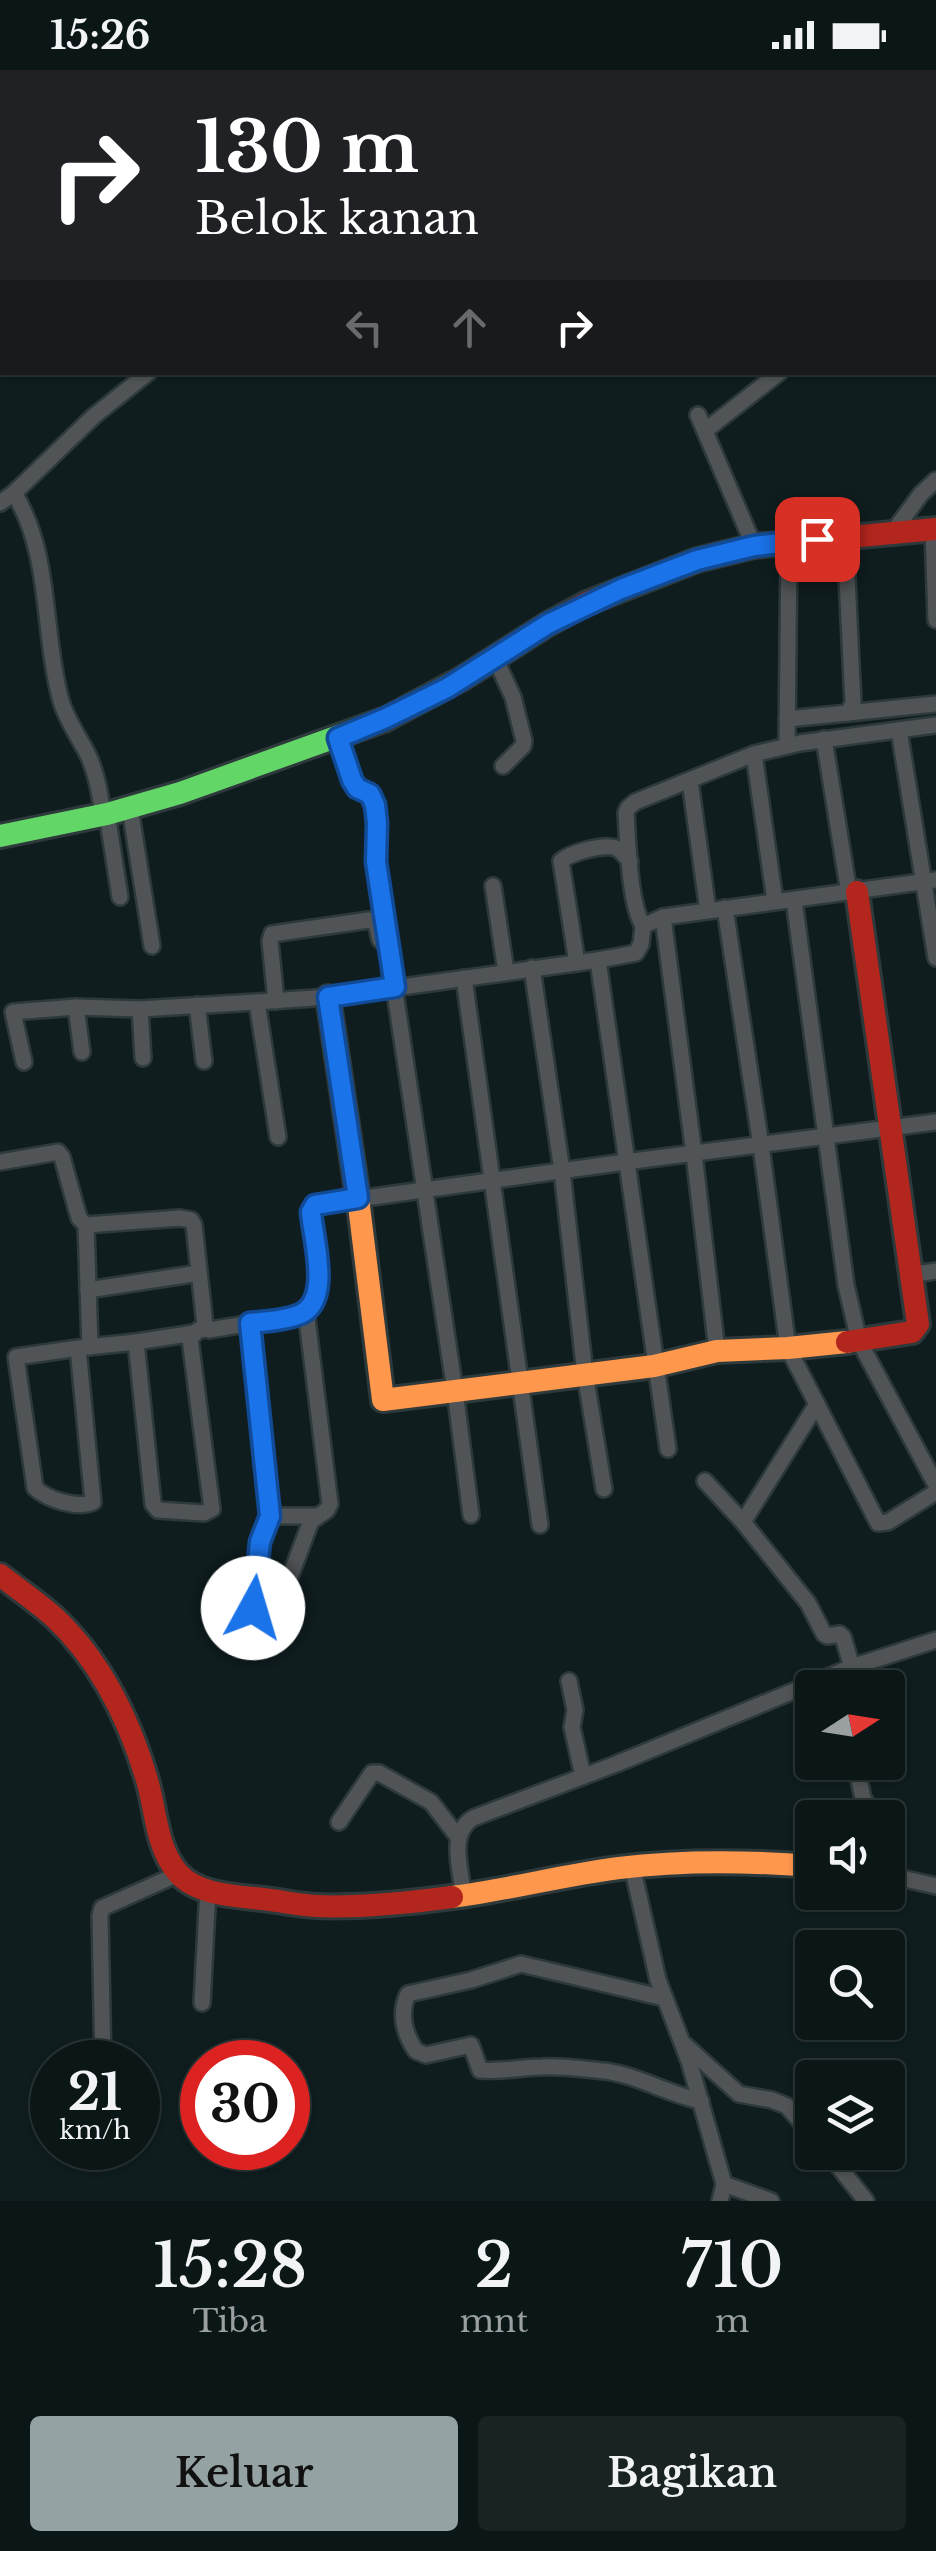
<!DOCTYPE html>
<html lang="id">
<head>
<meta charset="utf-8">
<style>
	body { margin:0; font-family:"Libre Baskerville",serif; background:#192324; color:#f1f3f6; height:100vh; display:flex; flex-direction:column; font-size:38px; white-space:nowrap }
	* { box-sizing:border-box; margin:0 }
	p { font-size:32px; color:#9a9fa1 }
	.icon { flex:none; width:55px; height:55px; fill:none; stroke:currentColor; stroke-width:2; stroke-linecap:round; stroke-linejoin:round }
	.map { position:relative; height:2131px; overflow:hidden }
	.panel { display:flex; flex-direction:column; background:#0b1617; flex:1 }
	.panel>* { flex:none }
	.top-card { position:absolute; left:0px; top:0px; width:938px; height:305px; box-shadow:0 2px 8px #0004,0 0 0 2px #2b3536; background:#202124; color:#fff; overflow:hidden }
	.needle { width:65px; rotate:78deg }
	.fabs { position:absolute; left:795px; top:1600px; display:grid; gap:20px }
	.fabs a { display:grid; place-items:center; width:110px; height:110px; border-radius:10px; background:#0b1617; box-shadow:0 2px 8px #0004,0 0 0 2px #2b3536; font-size:50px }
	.speed { position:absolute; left:30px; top:1970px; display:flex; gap:20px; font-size:50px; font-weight:700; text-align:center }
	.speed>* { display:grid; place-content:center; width:130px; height:130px; border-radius:50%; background:#0b1617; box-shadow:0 2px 8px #0004,0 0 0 2px #2b3536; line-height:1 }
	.speed small { font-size:25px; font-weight:400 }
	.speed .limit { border:15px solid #d22; background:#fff; color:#111 }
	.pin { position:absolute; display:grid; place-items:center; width:85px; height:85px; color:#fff; margin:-42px; border-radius:20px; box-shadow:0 5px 15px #0006 }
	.me { position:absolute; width:110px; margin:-55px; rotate:6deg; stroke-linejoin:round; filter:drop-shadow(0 0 8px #0008) }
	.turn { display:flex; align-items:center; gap:35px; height:210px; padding:0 30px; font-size:45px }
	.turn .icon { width:130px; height:130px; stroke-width:2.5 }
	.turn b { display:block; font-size:70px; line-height:85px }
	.lanes { display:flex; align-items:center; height:95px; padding:0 30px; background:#0003; justify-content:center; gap:50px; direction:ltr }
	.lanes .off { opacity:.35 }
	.eta { display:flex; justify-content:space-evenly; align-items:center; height:170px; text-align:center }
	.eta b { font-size:60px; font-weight:600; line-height:70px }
	.primary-button { display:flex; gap:20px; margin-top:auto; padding:20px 30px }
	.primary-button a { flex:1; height:115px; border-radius:10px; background:#94a2a4; color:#111; font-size:40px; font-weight:600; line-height:115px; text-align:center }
	.primary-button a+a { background:#192324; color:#f1f3f6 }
	.status { display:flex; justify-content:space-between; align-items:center; height:70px; padding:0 50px; background:#0b1617; direction:ltr }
	.status svg { height:28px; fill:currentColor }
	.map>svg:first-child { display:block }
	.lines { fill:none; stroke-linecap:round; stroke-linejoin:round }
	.street-casing { stroke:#2d393a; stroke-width:20 }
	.fast-casing { stroke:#2d393a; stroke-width:28 }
	.slow-casing { stroke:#2d393a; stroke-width:28 }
	.jam-casing { stroke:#2d393a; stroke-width:28 }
	.street { stroke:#505456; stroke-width:15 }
	.fast { stroke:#63d668; stroke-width:22 }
	.slow { stroke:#ff974d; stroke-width:22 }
	.jam { stroke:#b3261e; stroke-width:22 }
	.route-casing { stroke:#114b97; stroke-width:25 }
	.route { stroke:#1a73e8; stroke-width:18 }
</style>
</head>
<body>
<div class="status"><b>15:26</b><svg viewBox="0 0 49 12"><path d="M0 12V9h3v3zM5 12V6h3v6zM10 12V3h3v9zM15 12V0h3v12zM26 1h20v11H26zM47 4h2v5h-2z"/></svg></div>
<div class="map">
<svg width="936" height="2131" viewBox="0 0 936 2131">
	<rect width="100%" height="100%" fill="#0f1d1f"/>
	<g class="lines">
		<g class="street-casing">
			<g id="street">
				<polyline points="540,2 542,0"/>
				<polyline points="560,2 564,0"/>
				<polyline points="935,183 936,182"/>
				<polyline points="935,270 936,270"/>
				<polyline points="698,345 754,476"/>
				<polyline points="706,360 780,302"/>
				<path d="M14,423C52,485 42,562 61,631C67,651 79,667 88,685C97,704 100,725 103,745"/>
				<polyline points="0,433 14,423 94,346 149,302"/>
				<polyline points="933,459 936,550"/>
				<polyline points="893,462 921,424 936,410"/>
				<polyline points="495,588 513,627 524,671 523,676 503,696"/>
				<polyline points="848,643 936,634"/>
				<polyline points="787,649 848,643 853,633 845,466"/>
				<path d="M936,655L800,673L754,684L635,732L628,738L626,743C628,773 629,832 643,856L663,847L936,810"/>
				<polyline points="899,660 936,888"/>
				<polyline points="338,667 352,710 357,718 373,729 377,744 377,803 455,1321 471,1445"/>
				<polyline points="824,669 849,823"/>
				<polyline points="787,675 789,472"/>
				<polyline points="754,684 775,831"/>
				<polyline points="690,711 708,841"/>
				<polyline points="130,738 152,876"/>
				<polyline points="107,744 120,827"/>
				<polyline points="493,816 506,902"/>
				<polyline points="794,830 846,1215 859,1271 936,1415"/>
				<polyline points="725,838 761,1076 788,1278 878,1453 888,1452 936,1422"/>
				<polyline points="663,847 694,1084 717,1281"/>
				<polyline points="598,890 668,1379"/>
				<path d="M577,893L561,791C570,783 606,772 618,779C621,781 628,789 630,791"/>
				<polyline points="532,898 562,1101 585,1304 604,1419"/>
				<polyline points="464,908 540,1455"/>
				<polyline points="276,931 270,871 272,864 369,850 376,853 380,870"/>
				<polyline points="197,935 204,991"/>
				<polyline points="76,937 82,982"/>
				<polyline points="140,939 143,988"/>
				<polyline points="24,992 13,942 76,937 140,939 257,932"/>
				<polyline points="278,1067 257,932 328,927 598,890 636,883 641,874 643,856"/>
				<path d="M0,1092L58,1082L62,1087L79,1148L86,1155L180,1148L191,1150L194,1155L205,1256L209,1260L296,1246C333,1227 314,1175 311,1141L315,1135L625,1092L936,1052"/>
				<polyline points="86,1155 90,1277"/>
				<polyline points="910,1205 936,1201"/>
				<polyline points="88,1220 199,1203"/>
				<path d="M250,1253L270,1446C253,1479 255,1520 252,1556V1565L259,1570L265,1568L270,1560L311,1451L327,1440L330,1434L306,1241"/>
				<polyline points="194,1263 136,1272 153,1434 158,1440 204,1443 212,1439 190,1269 198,1260 207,1259"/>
				<path d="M78,1278L16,1287L35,1418C48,1430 78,1439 93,1432L78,1278L136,1272"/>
				<polyline points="817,1334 743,1452 808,1533 824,1564 827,1566 840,1564 843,1567 852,1597"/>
				<polyline points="705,1411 743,1452"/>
				<polyline points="270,1446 316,1446"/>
				<polyline points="569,1611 575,1640 572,1657 583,1706"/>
				<polyline points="855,1692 863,1728 876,1748"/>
				<polyline points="339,1752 372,1703 379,1703 431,1732 458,1767"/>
				<polyline points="632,1796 658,1910 689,1991 724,2114 720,2131"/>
				<polyline points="888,1805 936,1816"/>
				<path d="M463,1826C462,1799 447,1765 473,1748L616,1694L852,1597L936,1570"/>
				<path d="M664,1928L521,1894L471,1910L408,1924C399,1943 404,1964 416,1981L426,1985L471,1975L480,2000C502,2002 521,1997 542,1997C563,1996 584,1999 604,2001C638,2005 667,2024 701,2031"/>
				<polyline points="202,1933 208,1819"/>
				<polyline points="685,1975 739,2024 772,2030 787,2036 812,2065"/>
				<polyline points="103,1992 100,1846 102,1838 178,1804"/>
				<polyline points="827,2082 866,2131"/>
				<polyline points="724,2114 771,2131"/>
			</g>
		</g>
		<g class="fast-casing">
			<polyline id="fast" points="0,766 107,744 180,723 386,649 463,608"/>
		</g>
		<g class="slow-casing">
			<g id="slow">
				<polyline points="328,927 358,1128 383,1330 654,1296 717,1281 788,1278 847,1272"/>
				<path d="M452,1827C508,1820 563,1805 619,1798C683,1790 748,1791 812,1796"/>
			</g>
		</g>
		<g class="jam-casing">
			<g id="jam">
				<polyline points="463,608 548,554 587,533 697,490 754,476 936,459"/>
				<polyline points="847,1272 912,1262 918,1254 857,822"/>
				<path d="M0,1505C18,1519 37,1532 54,1547C101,1591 129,1649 147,1710C156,1740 156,1778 178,1803C197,1825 236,1826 263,1829C281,1831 298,1835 316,1836C361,1838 407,1833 452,1827"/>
			</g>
		</g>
		<use href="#street" class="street"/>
		<use href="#fast" class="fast"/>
		<use href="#slow" class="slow"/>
		<use href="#jam" class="jam"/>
	</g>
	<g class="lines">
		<g class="route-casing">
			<path id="route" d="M253,1538L260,1472L270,1446L250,1253C265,1251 283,1251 298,1245C333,1233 313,1169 311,1142L315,1135L358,1128L328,927L395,917L376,792L377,753L375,735L370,724L357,718L352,710L338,668L386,648L447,618L548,554L621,519L697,490L754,476L817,469"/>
		</g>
		<use href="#route" class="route"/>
	</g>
</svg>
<div class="fabs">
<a><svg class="needle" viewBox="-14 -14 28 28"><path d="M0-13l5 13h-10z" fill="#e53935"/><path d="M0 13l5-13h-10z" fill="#9a9fa1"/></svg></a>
<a><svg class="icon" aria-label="sound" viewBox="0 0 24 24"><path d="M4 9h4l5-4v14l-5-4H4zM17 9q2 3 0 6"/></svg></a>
<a><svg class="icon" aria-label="search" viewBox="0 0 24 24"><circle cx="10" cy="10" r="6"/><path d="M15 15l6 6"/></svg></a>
<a><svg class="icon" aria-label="layers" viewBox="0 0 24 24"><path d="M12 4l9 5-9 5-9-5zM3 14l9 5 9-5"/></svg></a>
</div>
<div class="speed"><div>21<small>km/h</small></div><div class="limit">30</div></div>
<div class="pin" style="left:817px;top:469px;background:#d93025"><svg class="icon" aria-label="arrive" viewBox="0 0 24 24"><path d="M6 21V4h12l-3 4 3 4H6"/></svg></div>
<svg class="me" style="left:253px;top:1538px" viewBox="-20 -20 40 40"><circle r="19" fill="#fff"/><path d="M0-13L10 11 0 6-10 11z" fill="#1a73e8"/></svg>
<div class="top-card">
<div class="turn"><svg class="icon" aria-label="right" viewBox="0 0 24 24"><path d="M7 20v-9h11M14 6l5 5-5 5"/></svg><div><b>130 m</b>Belok kanan</div></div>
<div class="lanes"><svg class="icon off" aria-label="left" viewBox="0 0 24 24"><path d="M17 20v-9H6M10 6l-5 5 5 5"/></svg><svg class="icon off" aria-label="ahead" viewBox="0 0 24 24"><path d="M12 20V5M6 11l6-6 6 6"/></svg><svg class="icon" aria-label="right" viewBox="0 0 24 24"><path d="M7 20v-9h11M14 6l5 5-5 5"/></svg></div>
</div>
</div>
<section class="panel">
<div class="eta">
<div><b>15:28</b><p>Tiba</p></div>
<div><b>2</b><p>mnt</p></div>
<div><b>710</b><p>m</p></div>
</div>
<div class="primary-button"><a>Keluar</a><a>Bagikan</a></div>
</section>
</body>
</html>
